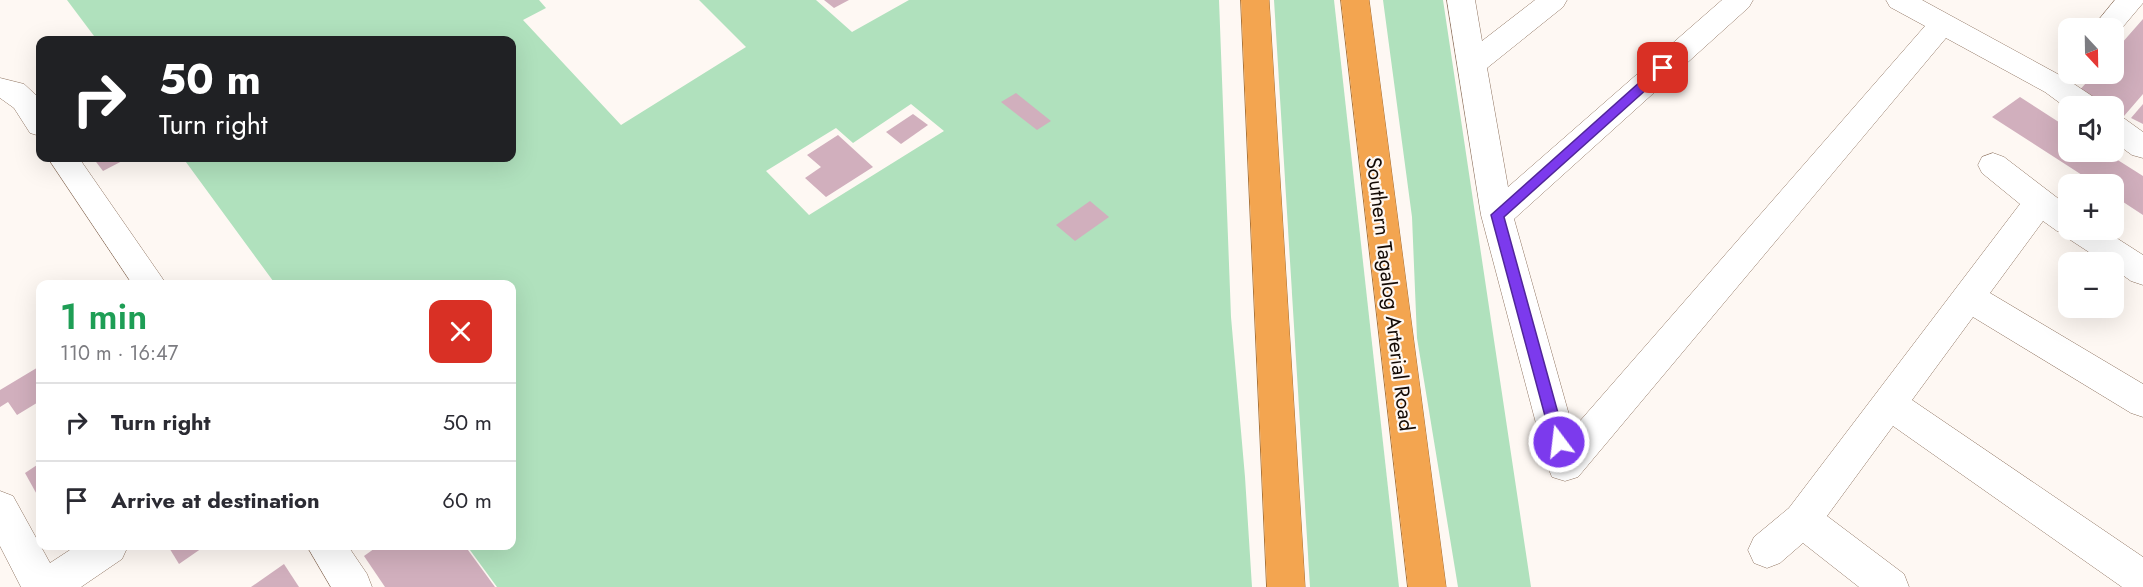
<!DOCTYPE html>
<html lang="en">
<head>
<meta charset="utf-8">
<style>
	body { margin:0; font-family:Jost,sans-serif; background:#f2f2f3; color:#2b2b33; height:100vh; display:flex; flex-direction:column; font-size:22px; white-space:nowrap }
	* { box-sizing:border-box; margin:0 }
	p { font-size:20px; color:#7c7c81 }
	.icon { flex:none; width:33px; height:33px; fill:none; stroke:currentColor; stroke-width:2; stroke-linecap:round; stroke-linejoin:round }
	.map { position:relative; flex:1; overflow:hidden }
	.panel { position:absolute; left:36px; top:280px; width:480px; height:270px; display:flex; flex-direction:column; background:#fff; border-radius:12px; box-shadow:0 6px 24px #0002 }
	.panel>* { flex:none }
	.guide { position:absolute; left:36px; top:36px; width:480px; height:126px; border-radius:12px; box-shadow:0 6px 24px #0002; background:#202124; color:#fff; overflow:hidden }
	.needle { width:39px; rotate:158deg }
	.buttons { position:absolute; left:2058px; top:18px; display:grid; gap:12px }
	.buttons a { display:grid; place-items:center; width:66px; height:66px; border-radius:12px; background:#fff; box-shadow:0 6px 24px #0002; font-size:30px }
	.pin { position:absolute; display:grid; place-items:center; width:51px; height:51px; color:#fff; margin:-26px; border-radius:12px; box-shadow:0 3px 9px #0006 }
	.me { position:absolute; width:66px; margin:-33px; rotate:345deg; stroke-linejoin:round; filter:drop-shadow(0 0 4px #0008) }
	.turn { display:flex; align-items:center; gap:21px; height:126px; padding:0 24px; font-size:27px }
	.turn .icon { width:78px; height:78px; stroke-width:2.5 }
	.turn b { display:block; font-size:42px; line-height:51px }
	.round { display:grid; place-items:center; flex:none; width:63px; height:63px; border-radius:12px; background:#f2f2f3 }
	.summary { display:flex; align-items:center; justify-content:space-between; height:102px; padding:0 24px }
	h1 { font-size:36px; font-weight:600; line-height:45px; color:#1e9e55 }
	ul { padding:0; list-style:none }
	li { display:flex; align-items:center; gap:18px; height:78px; padding:0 24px; border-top:2px solid #e1e1e2 }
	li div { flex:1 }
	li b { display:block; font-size:22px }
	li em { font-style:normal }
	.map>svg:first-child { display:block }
	.green { fill:#b0e1bd; fill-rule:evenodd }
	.building { fill:#d1afbd }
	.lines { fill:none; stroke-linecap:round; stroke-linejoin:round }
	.minor-casing { stroke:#8f7461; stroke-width:1 }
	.motorway-casing { stroke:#a56f35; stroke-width:1 }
	.minor { fill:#fff; fill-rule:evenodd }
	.motorway { fill:#f3a550; fill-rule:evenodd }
	.route { fill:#7c3aed; stroke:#51269a; stroke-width:1.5 }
	.labels { text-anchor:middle; stroke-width:4.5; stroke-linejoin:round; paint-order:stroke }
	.street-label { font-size:21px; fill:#140a04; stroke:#fef8f3 }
</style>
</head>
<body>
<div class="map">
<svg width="2143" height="587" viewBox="0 0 2143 587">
	<rect width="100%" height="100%" fill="#fef8f3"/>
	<g class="green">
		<path d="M67,0H539L546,8L523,20L621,125L746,47L699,0H816L852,32L909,0H1219L1231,317L1245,477L1252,587H497L467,546H512V285H276L183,158H512V40H97ZM911,104L944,131L809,215L766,171L836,128L853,143Z"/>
		<polygon points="1274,0 1334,0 1399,587 1310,587"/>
		<polygon points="1383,0 1443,0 1531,587 1458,587 1417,338 1412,217"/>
	</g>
	<g class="building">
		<polygon points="824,0 849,0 834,8"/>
		<polygon points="2143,19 2143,94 2124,116 2114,110 2114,106 2106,106 2078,92 2094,74 2114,74 2114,52"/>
		<polygon points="1016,93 1051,121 1037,130 1001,102"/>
		<polygon points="2020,97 2068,128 2068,152 2105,152 2143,176 2143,215 2114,196 2114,184 2096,184 1992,117"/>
		<polygon points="2143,104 2143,124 2131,118"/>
		<polygon points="913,114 928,125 901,144 886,132"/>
		<polygon points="838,135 873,167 826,197 805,178 821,167 807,155"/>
		<polygon points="93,158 128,158 103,171"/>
		<polygon points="1090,201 1109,217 1075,241 1056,225"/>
		<polygon points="40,366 40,401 17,415 8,402 0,407 0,390"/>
		<polygon points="40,463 40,500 25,473"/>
		<polygon points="168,546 205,546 179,564"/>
		<polygon points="378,546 465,546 495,587 385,587 364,556"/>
		<polygon points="284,564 299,587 251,587"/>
	</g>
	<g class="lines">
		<g class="minor-casing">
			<g id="minor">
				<polygon points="1447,0 1475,0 1482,41 1535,0 1567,0 1563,7 1487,68 1508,187 1722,0 1753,0 1749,7 1514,219 1573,429 1925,26 1890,7 1886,0 1922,0 2065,78 2095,98 2100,106 2068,106 2068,109 2045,92 1946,38 1578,477 1565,481 1552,477 1547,465 1481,215"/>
				<polygon points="2115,0 2143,0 2143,3 2116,35 2114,35 2114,28 2092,28"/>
				<polygon points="0,78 24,84 39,98 40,136 30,133 14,108 0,98"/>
				<polygon points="2114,116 2125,119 2143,132 2143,158 2132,155 2114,142"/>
				<polygon points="1993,153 2004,157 2068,206 2068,230 2104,230 2143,255 2143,285 2131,281 2114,269 2114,262 2104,262 2069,239 2066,234 2057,231 2043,221 1990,293 2143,384 2143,417 2131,413 1973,317 1912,400 2143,557 2143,587 2122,587 1893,426 1827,516 1904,574 1909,587 1859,587 1803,543 1780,563 1767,568 1754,563 1748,550 1754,537 1789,508 2020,204 1982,173 1978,165 1982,157"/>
				<polygon points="48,158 79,158 167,285 133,285"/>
				<polygon points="0,491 13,496 50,563 76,546 128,546 122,559 81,587 21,587 0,546"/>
				<polygon points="307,546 348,546 367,574 372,587 331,587"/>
			</g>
		</g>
		<g class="motorway-casing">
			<g id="motorway">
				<polygon points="1241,0 1269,0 1305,587 1267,587"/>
				<polygon points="1341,0 1369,0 1446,587 1408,587"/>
			</g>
		</g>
		<use href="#minor" class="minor"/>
		<use href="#motorway" class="motorway"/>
	</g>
	<polygon class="route" points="1663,64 1667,65 1667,71 1504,217 1566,442 1564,447 1559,449 1554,447 1552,442 1491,215 1659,65"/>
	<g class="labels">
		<g class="street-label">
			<text transform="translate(1390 294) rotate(83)" y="7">Southern Tagalog Arterial Road</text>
		</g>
	</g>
</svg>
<div class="buttons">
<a><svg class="needle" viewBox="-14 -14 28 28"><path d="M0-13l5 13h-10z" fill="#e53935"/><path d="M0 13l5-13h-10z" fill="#7c7c81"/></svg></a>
<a><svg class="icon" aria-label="sound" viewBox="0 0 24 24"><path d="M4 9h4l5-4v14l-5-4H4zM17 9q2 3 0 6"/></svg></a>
<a>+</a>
<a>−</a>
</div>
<div class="pin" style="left:1663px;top:68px;background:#d93025"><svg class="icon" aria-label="arrive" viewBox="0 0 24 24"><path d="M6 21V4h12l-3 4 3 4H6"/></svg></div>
<svg class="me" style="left:1559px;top:442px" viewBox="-20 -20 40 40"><circle r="17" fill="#7c3aed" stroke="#fff" stroke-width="3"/><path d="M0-11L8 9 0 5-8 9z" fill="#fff"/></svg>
<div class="guide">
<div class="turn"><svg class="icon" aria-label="right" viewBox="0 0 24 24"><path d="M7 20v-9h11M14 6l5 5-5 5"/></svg><div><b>50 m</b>Turn right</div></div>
</div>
<section class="panel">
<div class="summary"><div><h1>1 min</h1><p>110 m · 16:47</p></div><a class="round" style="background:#d93025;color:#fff"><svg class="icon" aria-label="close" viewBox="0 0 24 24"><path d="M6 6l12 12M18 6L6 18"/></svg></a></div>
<ul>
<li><svg class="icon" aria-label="right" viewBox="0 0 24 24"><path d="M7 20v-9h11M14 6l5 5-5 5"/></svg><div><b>Turn right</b></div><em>50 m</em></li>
<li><svg class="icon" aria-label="arrive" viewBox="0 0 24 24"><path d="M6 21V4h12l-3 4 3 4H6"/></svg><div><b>Arrive at destination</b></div><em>60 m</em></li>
</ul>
</section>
</div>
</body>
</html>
